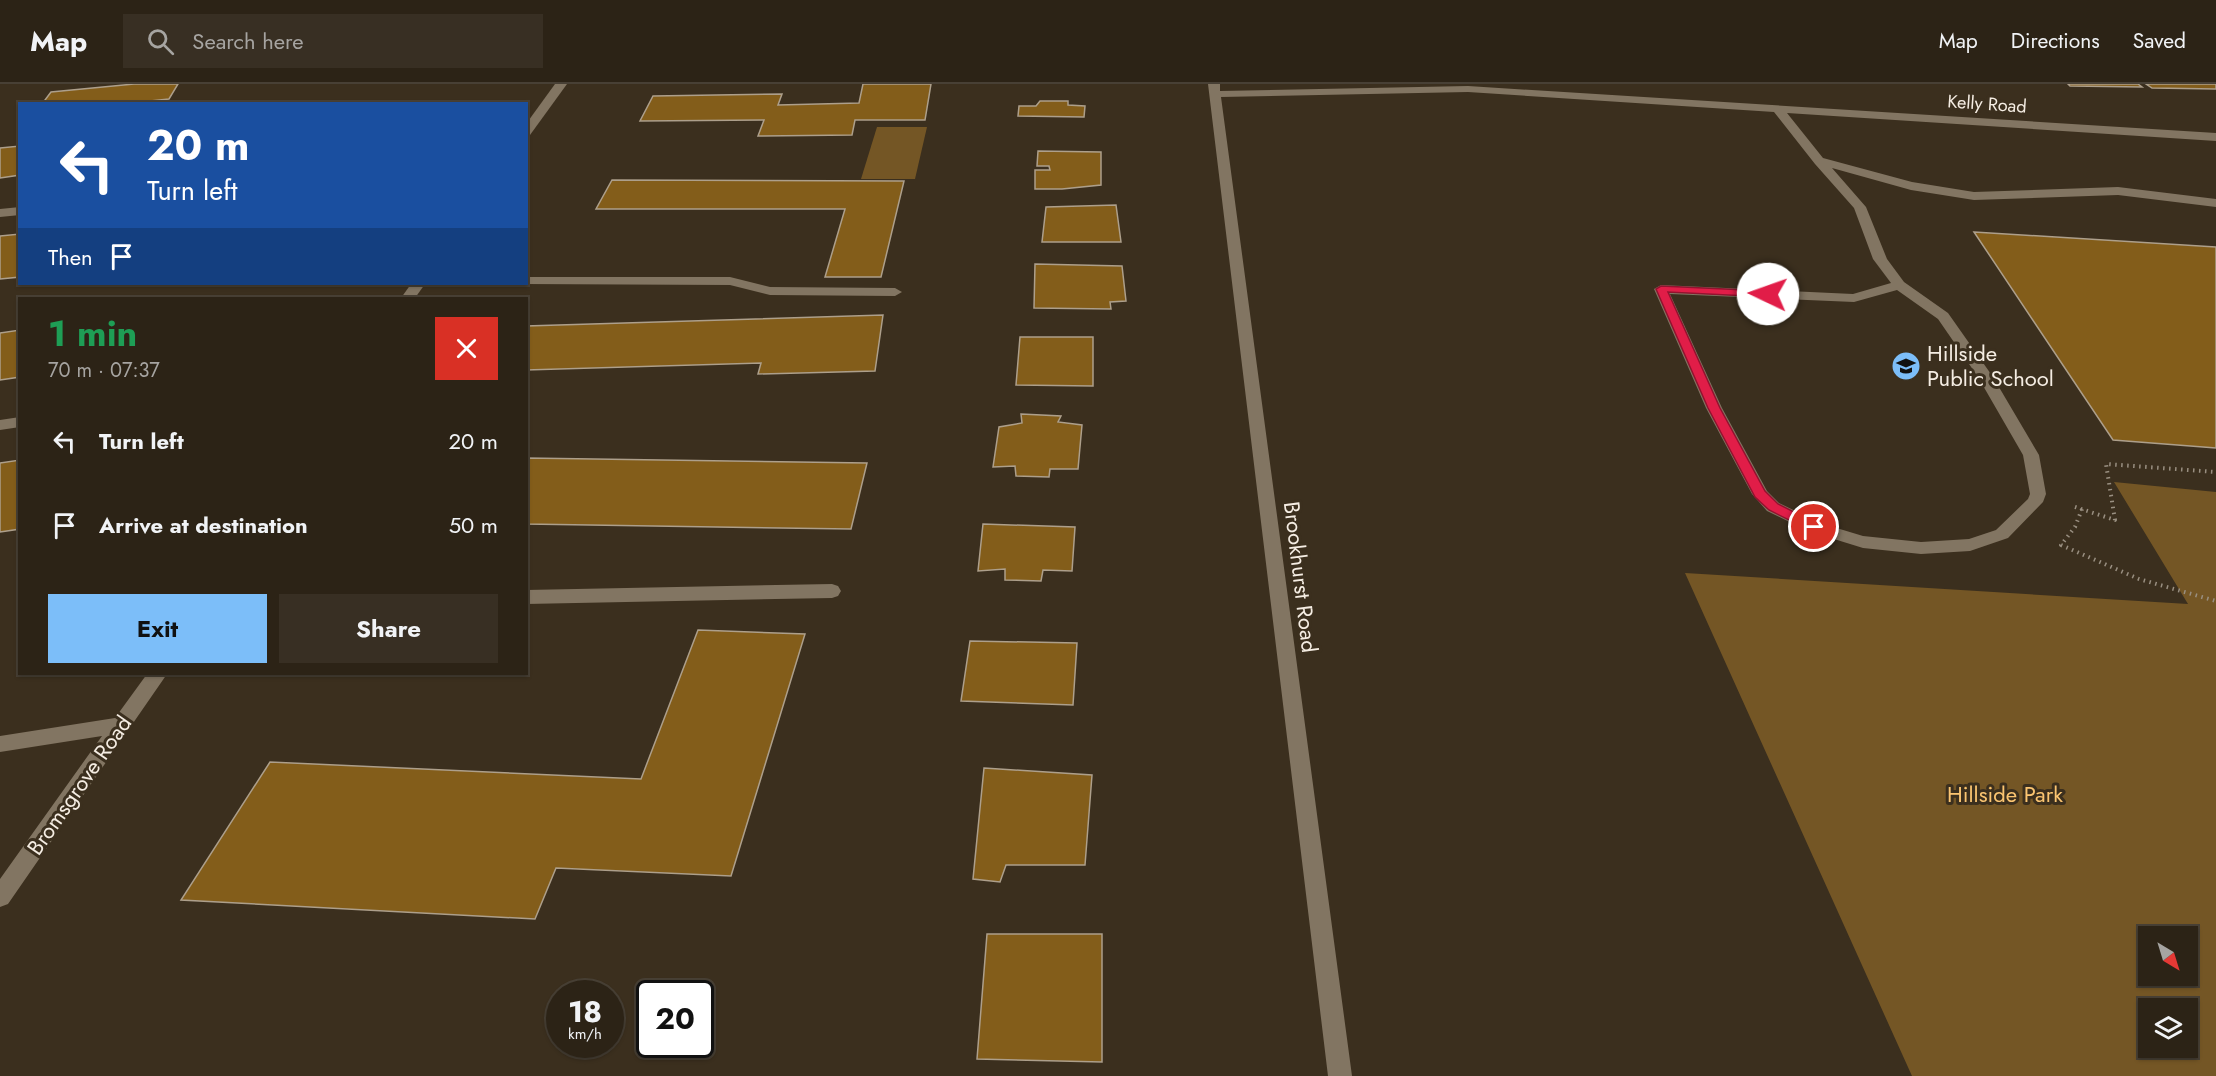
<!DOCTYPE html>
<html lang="en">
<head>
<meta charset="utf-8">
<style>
	body { margin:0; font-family:Jost,sans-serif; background:#382f23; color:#f1f3f6; height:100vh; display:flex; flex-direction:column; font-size:22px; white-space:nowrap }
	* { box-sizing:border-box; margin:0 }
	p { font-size:20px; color:#a6a4a1 }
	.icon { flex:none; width:33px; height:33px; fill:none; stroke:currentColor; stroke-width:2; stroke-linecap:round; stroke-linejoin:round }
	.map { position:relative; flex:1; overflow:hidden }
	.panel { position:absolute; left:18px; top:213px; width:510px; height:378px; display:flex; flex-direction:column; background:#2c2316; border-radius:0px; box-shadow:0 2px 4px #0004,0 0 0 2px #484035 }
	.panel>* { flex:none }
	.top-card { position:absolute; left:18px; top:18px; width:510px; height:183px; border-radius:0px; box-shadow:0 2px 4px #0004,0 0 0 2px #484035; background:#1a4fa0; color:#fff; overflow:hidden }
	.needle { width:39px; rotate:142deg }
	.buttons { position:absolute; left:2138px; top:842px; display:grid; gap:12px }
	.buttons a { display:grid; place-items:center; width:60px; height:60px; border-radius:0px; background:#2c2316; box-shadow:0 2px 4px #0004,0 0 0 2px #484035; font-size:30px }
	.speed { position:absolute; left:546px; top:896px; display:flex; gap:12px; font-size:30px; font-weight:700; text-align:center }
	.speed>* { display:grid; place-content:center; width:78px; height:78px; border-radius:50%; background:#2c2316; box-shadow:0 2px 4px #0004,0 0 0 2px #484035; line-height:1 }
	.speed small { font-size:15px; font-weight:400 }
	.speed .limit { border:3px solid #111; border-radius:9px; background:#fff; color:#111 }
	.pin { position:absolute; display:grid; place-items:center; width:51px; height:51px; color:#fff; margin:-26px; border:3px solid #fff; border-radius:50%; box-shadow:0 2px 6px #0007 }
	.me { position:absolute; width:66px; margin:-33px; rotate:273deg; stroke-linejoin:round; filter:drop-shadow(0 0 4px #0008) }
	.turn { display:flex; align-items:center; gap:21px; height:126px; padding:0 30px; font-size:27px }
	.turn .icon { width:78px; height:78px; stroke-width:2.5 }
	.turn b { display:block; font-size:42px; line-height:51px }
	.then { display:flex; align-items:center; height:57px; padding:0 30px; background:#0003; gap:12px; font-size:22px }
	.round { display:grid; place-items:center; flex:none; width:63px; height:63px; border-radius:0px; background:#382f23 }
	.head { display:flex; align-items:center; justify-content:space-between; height:102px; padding:0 30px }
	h1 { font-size:36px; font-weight:700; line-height:45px; color:#1e9e55 }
	.cta { display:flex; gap:12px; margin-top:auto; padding:12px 30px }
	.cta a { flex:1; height:69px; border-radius:0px; background:#7cbef9; color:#111; font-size:24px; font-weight:700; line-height:69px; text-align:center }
	.cta a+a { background:#382f23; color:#f1f3f6 }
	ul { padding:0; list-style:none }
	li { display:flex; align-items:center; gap:18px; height:84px; padding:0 30px }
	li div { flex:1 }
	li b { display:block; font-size:22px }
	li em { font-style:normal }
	header { display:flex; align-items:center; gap:36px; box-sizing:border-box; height:84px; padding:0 30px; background:#2c2316; border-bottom:2px solid #484035 }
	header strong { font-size:28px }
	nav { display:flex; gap:33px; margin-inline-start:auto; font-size:21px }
	.search { width:420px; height:54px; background:#382f23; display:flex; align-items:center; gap:15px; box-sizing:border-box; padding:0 21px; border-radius:0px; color:#a6a4a1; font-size:22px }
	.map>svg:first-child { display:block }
	.green { fill:#745625; fill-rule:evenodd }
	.building { fill:#835d1a; stroke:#ad9f8b; stroke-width:1.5 }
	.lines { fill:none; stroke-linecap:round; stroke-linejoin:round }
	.path { stroke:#998f81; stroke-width:4; stroke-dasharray:1.5 4.5; stroke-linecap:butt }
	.minor { fill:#827562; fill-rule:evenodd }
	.route { fill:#e11d48; stroke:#92132f; stroke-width:1.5 }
	.labels { text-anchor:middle; stroke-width:6; stroke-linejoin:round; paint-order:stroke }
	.far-street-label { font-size:18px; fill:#f5ede3; stroke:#3b2f1e }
	.poi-label { font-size:22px; fill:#f5ede3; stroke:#3b2f1e; text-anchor:start }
	.street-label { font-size:22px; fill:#f5ede3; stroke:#3b2f1e }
	.park-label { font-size:22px; fill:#fbc571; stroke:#3b2f1e }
</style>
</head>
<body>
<header>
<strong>Map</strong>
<div class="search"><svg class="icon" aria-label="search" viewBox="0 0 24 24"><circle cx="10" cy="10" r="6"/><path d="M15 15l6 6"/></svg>Search here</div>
<nav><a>Map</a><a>Directions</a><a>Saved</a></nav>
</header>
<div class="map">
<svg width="2216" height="992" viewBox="0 0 2216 992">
	<rect width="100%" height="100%" fill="#3b2f1e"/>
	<g class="green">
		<polygon points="877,43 927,43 915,95 861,95"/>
		<path d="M2114,398L2216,408V992H1912L1685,489L2188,520ZM2148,852H2187V891H2148ZM2148,924H2187V963H2148Z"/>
	</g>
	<g class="building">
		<polygon points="134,0 178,0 169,15 121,20 42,20 51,8"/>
		<polygon points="863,0 931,0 925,36 855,36 852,51 758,52 764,36 640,37 653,12 782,10 778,21 859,19"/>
		<polygon points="2068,0 2138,0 2142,3 2070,2"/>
		<polygon points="2146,0 2216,0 2216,5 2152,4"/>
		<polygon points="1040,17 1068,17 1068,21 1085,22 1084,33 1018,32 1019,22 1036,22"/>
		<polygon points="20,62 20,91 0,94 0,64"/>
		<polygon points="1038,67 1101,68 1101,101 1062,105 1035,105 1035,86 1050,86 1049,82 1037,82"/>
		<polygon points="612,96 904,97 881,193 825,193 845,125 596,125"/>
		<polygon points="1116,121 1121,158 1042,158 1046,123"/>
		<polygon points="1974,148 2216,163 2216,364 2113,356"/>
		<polygon points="20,150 20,193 0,195 0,152"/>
		<polygon points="1035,180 1122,182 1126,217 1110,218 1111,225 1034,224"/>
		<polygon points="883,231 875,287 758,290 761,279 526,286 526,242"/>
		<polygon points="20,246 20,293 0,296 0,249"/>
		<polygon points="1020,253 1093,253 1093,302 1016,301"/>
		<polygon points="1021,330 1061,332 1058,338 1082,341 1078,385 1050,385 1049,393 1016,392 1015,382 993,383 999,343 1022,339"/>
		<polygon points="526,374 867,379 851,445 526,440"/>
		<polygon points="20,376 20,445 0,448 0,379"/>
		<polygon points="983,440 1075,443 1072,487 1043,486 1041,497 1005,496 1005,485 978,487"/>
		<polygon points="698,546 805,550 731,792 556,784 535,835 181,816 270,678 641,695"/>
		<polygon points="970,557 1077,559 1073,621 961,617"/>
		<polygon points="984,684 1092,691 1085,781 1006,781 1000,798 973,795"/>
		<polygon points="987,850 1102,850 1102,978 977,975"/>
	</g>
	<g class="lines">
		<g class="path">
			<polyline points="2075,423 2115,436 2106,380 2216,388"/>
			<polyline points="2082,425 2075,443 2061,461 2139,495 2216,517"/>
		</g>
		<g class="minor">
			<polygon points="555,0 567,0 530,51 526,52 526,40"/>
			<path d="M1208,0H1220V7L1468,2L2216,49V57L1787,29L1823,74L1912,98L1974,108L2118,103L2216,115V123L2118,111L1974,116L1911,106L1832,84L1866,123L1887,175L1904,198L1948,229L1993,293L2039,371L2046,410L2043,418L2008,454L1970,467L1921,470L1863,464L1808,447L1767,427L1752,410L1706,324L1654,205L1661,201L1853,210L1891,199L1873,175L1854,124L1815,80L1774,28L1468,8L1221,13L1352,992H1328ZM1897,206L1938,235L1978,293L2023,371L2030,410L2028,415L1996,446L1969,455L1921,458L1863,452L1820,439L1779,419L1767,407L1722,324L1670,210L1854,218Z"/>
			<polygon points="20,123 20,131 0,133 0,125"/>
			<polygon points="526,193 730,193 770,203 895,204 902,208 895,212 770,211 730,201 521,200 526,200"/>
			<polygon points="411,200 425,200 415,214 401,214"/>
			<polygon points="20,333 20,343 0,346 0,336"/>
			<polygon points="832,500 838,502 841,507 838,512 832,514 526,520 526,506"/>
			<polygon points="147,590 167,590 8,820 0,823 0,795 102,652 0,668 0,652 115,634"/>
		</g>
	</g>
	<polygon class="route" points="1661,202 1768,207 1774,210 1768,213 1668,208 1720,324 1765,407 1778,420 1818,440 1820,443 1818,446 1809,446 1769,426 1755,413 1708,324 1656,205"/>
	<defs>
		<g id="school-disc" transform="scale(1.5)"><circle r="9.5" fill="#7cbef9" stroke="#3b2f1e"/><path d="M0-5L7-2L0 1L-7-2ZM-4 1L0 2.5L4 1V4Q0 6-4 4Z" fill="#111"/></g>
	</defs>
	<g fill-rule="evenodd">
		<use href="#school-disc" x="1906" y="282"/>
	</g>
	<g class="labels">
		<g class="far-street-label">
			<text transform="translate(1987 20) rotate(4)" y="6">Kelly Road</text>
		</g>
		<g class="poi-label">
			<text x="1927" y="277">Hillside<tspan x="1927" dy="25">Public School</tspan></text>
		</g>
		<g class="street-label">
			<text transform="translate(1301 493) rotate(83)" y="8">Brookhurst Road</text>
			<text transform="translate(79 701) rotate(-55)" y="8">Bromsgrove Road</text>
		</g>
		<g class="park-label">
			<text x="2005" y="718">Hillside Park</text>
		</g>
	</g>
</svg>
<div class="buttons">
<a><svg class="needle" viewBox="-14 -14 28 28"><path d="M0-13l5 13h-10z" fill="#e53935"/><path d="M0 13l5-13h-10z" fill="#a6a4a1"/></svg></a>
<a><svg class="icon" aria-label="layers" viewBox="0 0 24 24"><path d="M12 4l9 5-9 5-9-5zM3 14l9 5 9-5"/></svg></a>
</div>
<div class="speed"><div>18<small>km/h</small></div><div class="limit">20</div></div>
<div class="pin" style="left:1814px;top:443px;background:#d93025"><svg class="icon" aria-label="arrive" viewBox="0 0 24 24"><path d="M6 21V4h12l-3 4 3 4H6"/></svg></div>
<svg class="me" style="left:1768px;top:210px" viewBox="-20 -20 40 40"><circle r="19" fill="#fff"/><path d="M0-13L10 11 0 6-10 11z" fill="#e11d48"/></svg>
<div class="top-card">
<div class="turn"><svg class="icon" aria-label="left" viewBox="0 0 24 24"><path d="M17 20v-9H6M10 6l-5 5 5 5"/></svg><div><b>20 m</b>Turn left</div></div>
<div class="then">Then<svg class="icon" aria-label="arrive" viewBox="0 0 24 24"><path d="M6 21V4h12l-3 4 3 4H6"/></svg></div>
</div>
<section class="panel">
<div class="head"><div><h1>1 min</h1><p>70 m · 07:37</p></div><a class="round" style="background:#d93025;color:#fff"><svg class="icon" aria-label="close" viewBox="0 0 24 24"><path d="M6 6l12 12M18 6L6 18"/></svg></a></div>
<ul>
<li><svg class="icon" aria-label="left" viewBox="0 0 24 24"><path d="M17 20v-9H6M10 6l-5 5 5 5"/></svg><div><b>Turn left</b></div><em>20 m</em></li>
<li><svg class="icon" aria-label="arrive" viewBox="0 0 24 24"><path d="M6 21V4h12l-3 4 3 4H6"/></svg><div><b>Arrive at destination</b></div><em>50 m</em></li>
</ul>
<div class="cta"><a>Exit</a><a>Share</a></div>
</section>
</div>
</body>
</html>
